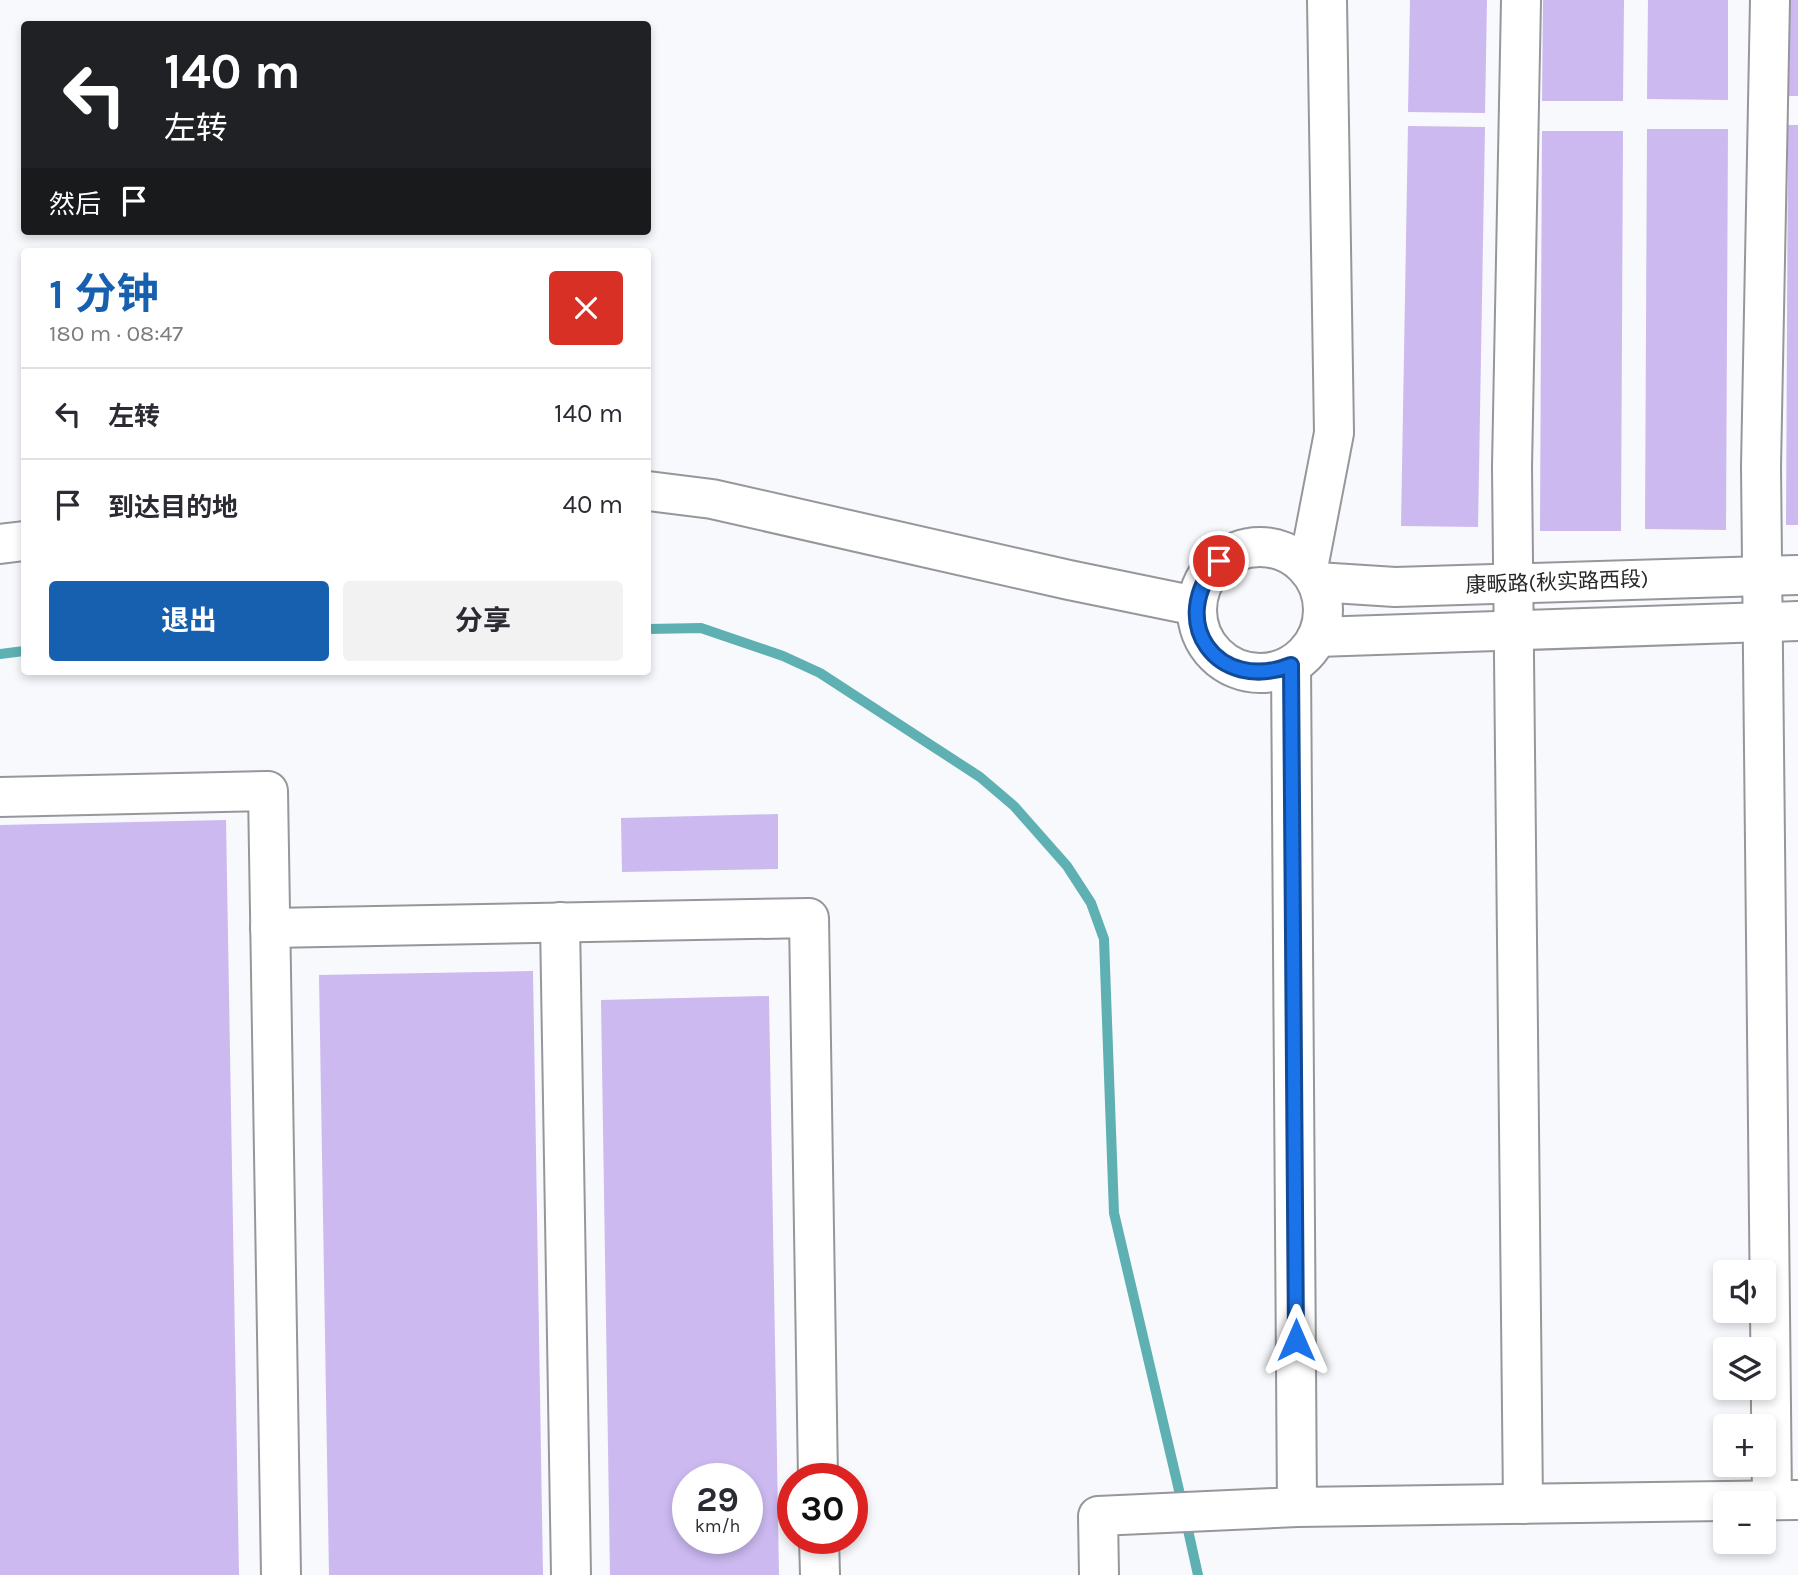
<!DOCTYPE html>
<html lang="zh">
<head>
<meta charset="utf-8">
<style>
	body { margin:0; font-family:Karla,"Noto Sans SC",sans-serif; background:#f2f2f3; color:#2b2b33; height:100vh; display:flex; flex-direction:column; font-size:26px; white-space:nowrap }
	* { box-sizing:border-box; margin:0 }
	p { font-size:23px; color:#7c7c81 }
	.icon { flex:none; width:38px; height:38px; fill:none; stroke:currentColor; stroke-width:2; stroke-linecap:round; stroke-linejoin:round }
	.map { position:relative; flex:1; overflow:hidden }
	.details { position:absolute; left:21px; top:248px; width:630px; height:427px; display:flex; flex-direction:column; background:#fff; border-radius:7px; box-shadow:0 4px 10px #0003 }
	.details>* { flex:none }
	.top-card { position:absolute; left:21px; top:21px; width:630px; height:214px; border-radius:7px; box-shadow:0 4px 10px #0003; background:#202124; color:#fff; overflow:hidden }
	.buttons { position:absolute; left:1713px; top:1260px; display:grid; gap:14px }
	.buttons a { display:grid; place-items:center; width:63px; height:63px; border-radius:7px; background:#fff; box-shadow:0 4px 10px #0003; font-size:35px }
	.speed { position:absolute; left:672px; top:1463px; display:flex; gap:14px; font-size:35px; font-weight:700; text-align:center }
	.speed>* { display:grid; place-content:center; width:91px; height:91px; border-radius:50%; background:#fff; box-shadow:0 4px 10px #0003; line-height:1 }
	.speed small { font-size:18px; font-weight:400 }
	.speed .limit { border:10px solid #d22; background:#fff; color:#111 }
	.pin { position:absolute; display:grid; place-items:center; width:60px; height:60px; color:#fff; margin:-30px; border:4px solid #fff; border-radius:50%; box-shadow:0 2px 7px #0007 }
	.me { position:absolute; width:77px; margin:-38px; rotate:0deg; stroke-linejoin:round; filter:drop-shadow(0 0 5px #0008) }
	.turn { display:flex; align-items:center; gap:24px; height:147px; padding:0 28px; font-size:32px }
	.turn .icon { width:91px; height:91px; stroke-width:2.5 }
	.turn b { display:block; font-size:49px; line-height:60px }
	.then { display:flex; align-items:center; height:66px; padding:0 28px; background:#0003; gap:14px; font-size:26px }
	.round { display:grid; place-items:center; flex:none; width:74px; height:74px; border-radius:7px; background:#f2f2f3 }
	.overview { display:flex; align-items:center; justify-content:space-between; height:119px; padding:0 28px }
	h1 { font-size:42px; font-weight:700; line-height:52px; color:#1660af }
	.button { display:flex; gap:14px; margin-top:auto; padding:14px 28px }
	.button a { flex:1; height:80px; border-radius:7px; background:#1660af; color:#fff; font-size:28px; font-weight:700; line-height:80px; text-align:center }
	.button a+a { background:#f2f2f3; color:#2b2b33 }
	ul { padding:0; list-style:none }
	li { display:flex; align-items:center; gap:21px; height:91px; padding:0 28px; border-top:2px solid #e1e1e2 }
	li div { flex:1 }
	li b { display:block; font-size:26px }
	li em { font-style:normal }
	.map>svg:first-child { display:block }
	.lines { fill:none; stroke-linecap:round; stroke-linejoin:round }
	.stream { stroke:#5eb0b2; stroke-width:10 }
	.building { fill:#cbb9f0; fill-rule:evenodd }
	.minor-casing { stroke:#96979a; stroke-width:42 }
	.minor { stroke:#fff; stroke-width:38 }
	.route-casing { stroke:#114b97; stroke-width:18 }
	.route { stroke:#1a73e8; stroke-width:12 }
	.labels { text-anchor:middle; stroke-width:6; stroke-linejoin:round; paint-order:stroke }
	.street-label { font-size:21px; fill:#272728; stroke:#fff }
</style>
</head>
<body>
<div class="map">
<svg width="1798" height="1575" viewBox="0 0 1798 1575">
	<rect width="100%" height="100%" fill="#f7f9fc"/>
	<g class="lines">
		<g class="stream">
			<polyline points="648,629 701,628 783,656 820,673 980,777 1014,806 1067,866 1091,903 1104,939 1114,1213 1182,1503"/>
			<polyline points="0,654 24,651"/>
			<polyline points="1186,1521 1198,1575"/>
		</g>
	</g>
	<g class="building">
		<polygon points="1410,0 1487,0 1485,113 1408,112"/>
		<polygon points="1543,0 1624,0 1623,101 1542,101"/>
		<polygon points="1648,0 1728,0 1728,100 1647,99"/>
		<rect x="1788" y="0" width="10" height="96"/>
		<polygon points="1788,125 1798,125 1798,525 1786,525"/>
		<polygon points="1408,126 1485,127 1478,527 1401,526"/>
		<polygon points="1647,129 1728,129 1726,530 1645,529"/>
		<polygon points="1542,131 1623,131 1621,531 1540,531"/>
		<polygon points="778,814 778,869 622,872 621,818"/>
		<polygon points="226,820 239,1575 0,1575 0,825"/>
		<polygon points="533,971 543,1575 329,1575 319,975"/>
		<path d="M769,996L779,1575H610L601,1000ZM688,1479H747V1538H688Z"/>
	</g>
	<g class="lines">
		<g class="minor-casing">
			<g id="minor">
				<polyline points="1521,0 1512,467 1523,1504"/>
				<polyline points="1770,0 1761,467 1772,1500"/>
				<polyline points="648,491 712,499 1069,580 1196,606"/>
				<polyline points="0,544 24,541"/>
				<circle cx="1260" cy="610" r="63"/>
				<polyline points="1308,568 1334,433 1327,0"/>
				<polyline points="1317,582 1395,587 1798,575"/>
				<polyline points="1317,637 1798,621"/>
				<polyline points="1291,665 1297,1507"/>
				<polyline points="0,797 268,791 281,1575"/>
				<polyline points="560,922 571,1575"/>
				<polyline points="270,928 809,918 818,1479"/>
				<polyline points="819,1538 820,1575"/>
				<polyline points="1099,1575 1098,1516 1297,1507 1796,1500"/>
			</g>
		</g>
		<use href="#minor" class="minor"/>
	</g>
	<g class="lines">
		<g class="route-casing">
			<path id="route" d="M1219,561C1165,621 1217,694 1291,665L1296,1340"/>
		</g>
		<use href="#route" class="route"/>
	</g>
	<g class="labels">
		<g class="street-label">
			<text transform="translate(1557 582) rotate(-2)" y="7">康畈路(秋实路西段)</text>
		</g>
	</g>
</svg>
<div class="buttons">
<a><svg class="icon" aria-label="sound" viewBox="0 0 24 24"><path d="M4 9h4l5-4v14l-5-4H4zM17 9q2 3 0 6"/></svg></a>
<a><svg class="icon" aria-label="layers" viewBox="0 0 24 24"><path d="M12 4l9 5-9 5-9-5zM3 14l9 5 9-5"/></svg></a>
<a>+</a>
<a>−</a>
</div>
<div class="speed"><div>29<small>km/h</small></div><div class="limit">30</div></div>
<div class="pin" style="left:1219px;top:561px;background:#d93025"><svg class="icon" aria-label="arrive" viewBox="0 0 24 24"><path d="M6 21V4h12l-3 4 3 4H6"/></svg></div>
<svg class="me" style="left:1296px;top:1340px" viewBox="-20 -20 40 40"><path d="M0-17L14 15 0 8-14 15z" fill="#1a73e8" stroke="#fff" stroke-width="4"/></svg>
<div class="top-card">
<div class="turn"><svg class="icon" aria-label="left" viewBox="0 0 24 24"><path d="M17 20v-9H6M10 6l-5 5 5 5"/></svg><div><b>140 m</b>左转</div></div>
<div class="then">然后<svg class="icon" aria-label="arrive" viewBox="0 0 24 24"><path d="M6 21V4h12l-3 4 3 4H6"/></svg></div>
</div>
<section class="details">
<div class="overview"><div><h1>1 分钟</h1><p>180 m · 08:47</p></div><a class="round" style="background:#d93025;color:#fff"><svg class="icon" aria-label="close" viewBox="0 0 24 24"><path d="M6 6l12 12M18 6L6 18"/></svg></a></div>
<ul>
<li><svg class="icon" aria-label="left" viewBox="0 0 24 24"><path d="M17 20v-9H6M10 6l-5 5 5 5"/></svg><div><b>左转</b></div><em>140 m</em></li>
<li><svg class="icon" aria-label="arrive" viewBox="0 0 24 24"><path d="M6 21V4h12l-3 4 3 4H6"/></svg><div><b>到达目的地</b></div><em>40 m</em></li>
</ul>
<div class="button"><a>退出</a><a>分享</a></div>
</section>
</div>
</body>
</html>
